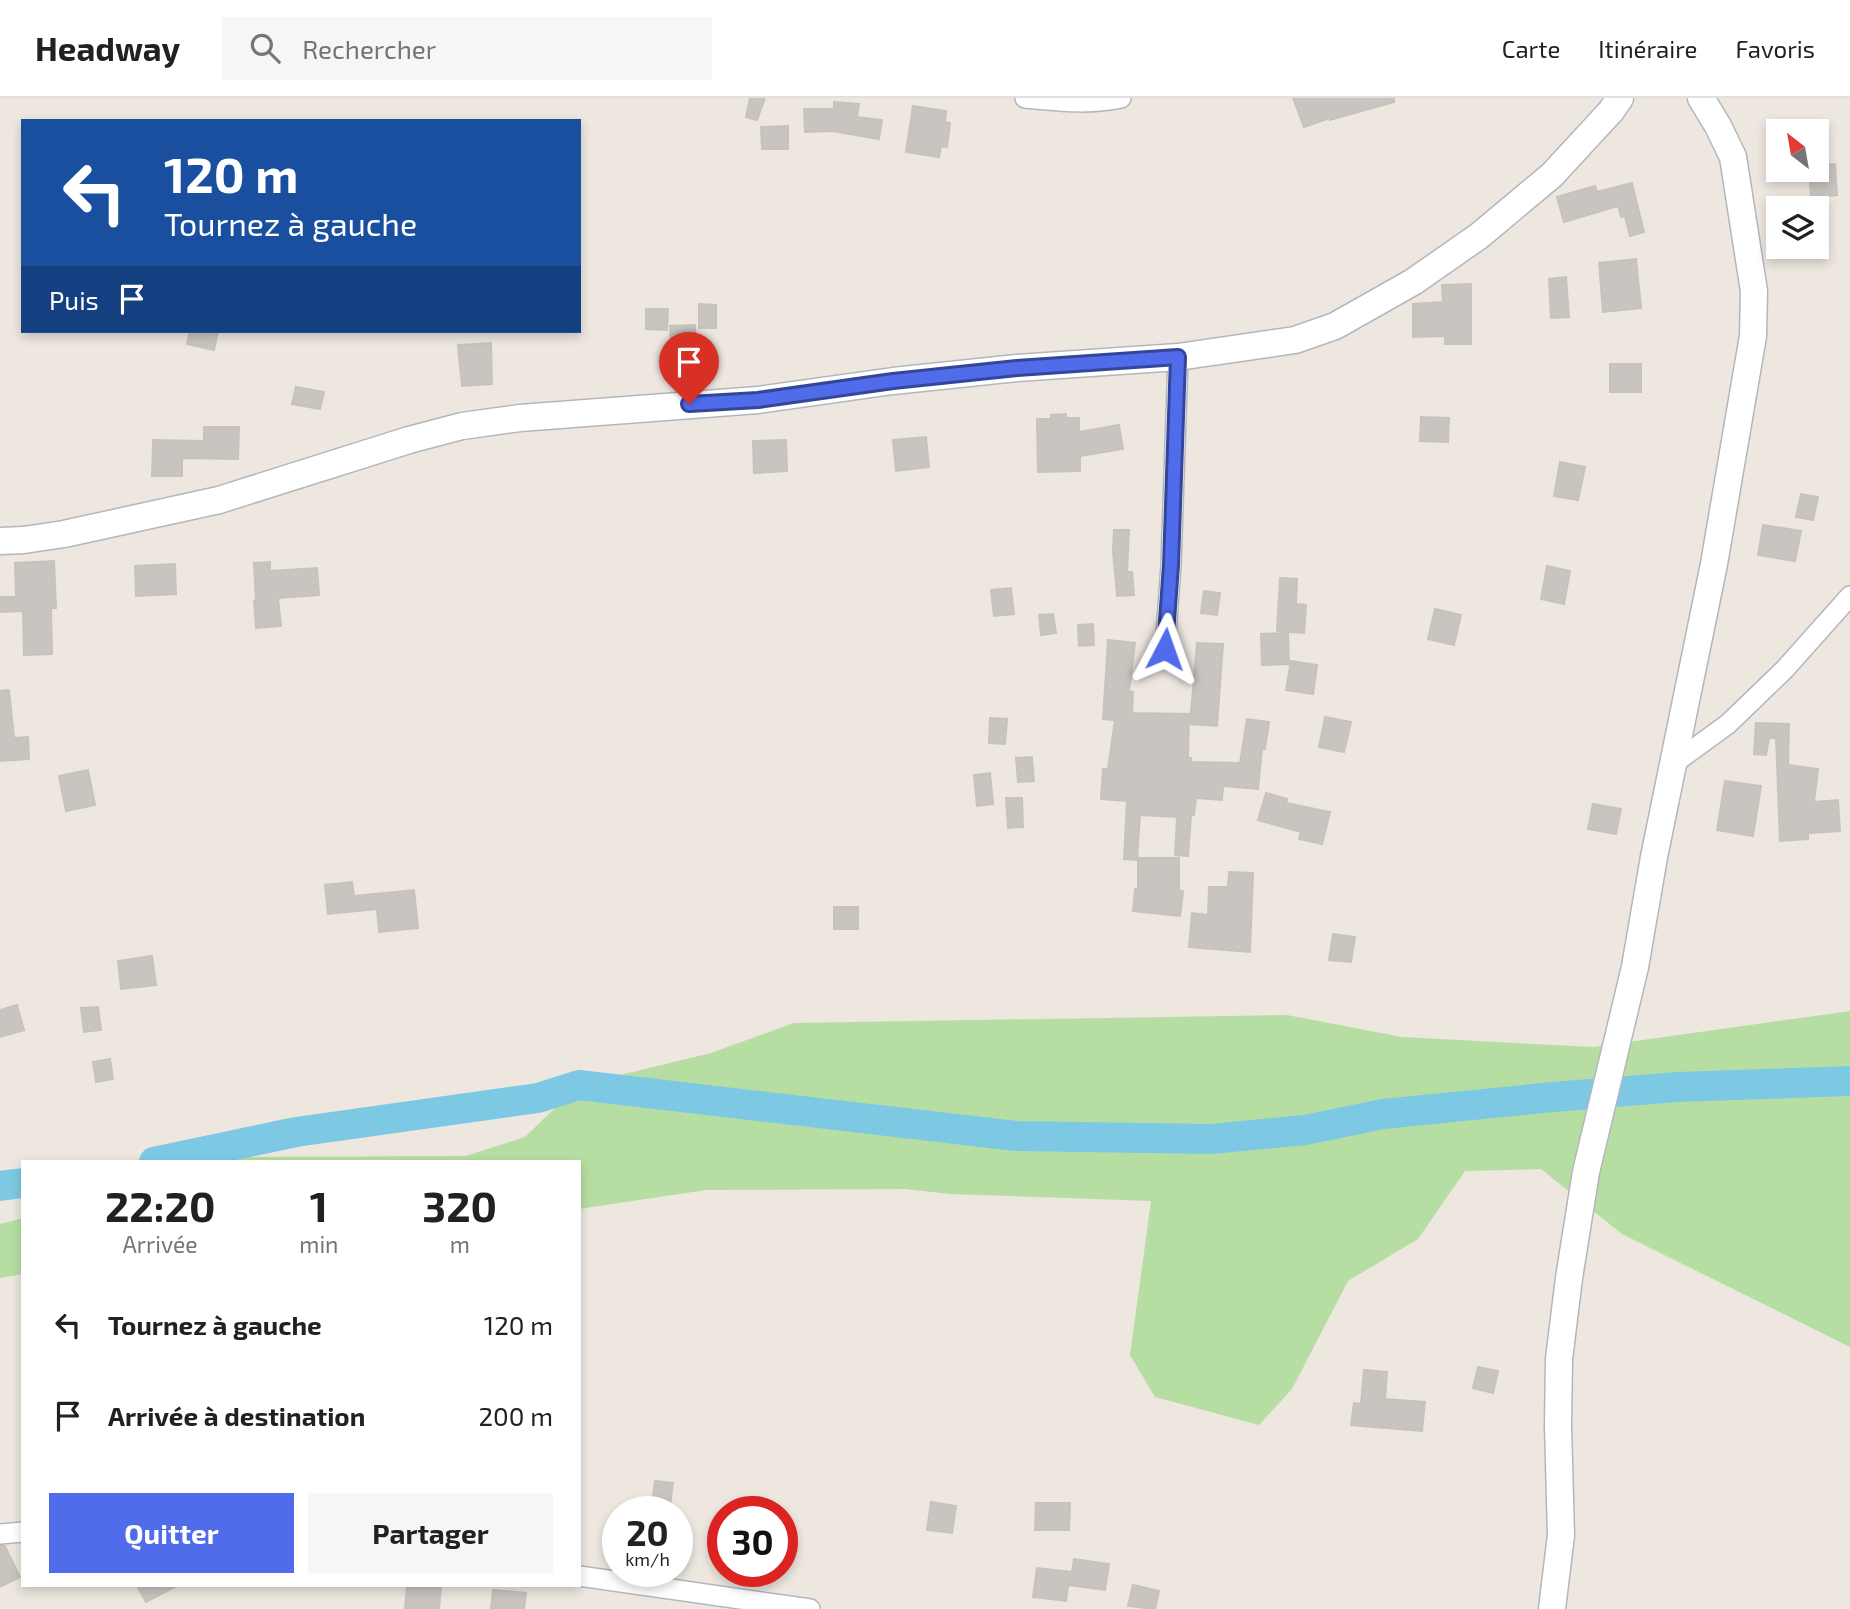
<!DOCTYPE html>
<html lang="fr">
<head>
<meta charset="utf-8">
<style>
	body { margin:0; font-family:"Exo 2",sans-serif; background:#f6f6f6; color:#202124; height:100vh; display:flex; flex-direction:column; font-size:26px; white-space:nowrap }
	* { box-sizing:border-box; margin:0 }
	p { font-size:23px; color:#757577 }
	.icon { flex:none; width:38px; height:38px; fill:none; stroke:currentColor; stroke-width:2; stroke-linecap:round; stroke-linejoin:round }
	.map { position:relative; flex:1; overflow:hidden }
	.details { position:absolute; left:21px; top:1062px; width:560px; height:427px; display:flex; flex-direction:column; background:#fff; border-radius:0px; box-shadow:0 4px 10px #0003 }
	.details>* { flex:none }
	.hud { position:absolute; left:21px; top:21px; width:560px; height:214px; border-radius:0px; box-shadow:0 4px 10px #0003; background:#1a4fa0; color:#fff; overflow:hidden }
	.needle { width:46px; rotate:329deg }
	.tools { position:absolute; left:1766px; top:21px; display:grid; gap:14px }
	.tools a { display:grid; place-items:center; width:63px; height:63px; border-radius:0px; background:#fff; box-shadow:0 4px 10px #0003; font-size:35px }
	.speed { position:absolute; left:602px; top:1398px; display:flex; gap:14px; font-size:35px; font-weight:700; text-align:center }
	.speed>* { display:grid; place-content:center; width:91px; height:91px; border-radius:50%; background:#fff; box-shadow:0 4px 10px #0003; line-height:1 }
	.speed small { font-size:18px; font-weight:400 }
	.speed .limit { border:10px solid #d22; background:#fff; color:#111 }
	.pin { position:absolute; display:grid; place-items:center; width:60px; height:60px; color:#fff; margin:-72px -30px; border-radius:50% 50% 50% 0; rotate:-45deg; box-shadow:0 0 7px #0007 }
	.pin .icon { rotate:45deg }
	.me { position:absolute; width:77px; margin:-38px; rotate:4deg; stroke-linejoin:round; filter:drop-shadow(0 0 5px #0008) }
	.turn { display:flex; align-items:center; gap:24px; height:147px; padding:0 28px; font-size:32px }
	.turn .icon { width:91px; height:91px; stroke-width:2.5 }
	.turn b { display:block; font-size:49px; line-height:60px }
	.then { display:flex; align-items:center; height:66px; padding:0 28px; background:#0003; gap:14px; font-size:26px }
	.eta { display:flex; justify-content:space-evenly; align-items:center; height:119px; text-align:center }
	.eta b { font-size:42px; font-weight:700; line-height:49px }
	.button { display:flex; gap:14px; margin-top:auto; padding:14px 28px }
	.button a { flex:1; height:80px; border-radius:0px; background:#506cea; color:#fff; font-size:28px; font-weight:700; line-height:80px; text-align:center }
	.button a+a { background:#f6f6f6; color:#202124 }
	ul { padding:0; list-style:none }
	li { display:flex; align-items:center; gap:21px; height:91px; padding:0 28px }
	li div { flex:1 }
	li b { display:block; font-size:26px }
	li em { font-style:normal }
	header { display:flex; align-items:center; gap:42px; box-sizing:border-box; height:98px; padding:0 35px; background:#fff; border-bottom:2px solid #e0e0e0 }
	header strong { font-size:33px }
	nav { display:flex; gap:38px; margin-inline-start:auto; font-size:24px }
	.search { width:490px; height:63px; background:#f6f6f6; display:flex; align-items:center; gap:18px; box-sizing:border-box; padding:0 24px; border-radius:0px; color:#757577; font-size:26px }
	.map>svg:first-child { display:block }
	.green { fill:#b6dea2 }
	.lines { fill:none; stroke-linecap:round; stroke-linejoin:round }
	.river { stroke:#7dc9e4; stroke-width:30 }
	.building { fill:#c8c4bf; stroke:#c8c3ba; stroke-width:2 }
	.street-casing { stroke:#b4b6be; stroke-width:22 }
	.secondary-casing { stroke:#b4b6be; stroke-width:29 }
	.street { stroke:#fff; stroke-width:19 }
	.secondary { stroke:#fff; stroke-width:26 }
	.route-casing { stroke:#344698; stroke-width:18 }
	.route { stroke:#506cea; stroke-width:12 }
</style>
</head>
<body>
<header>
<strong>Headway</strong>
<div class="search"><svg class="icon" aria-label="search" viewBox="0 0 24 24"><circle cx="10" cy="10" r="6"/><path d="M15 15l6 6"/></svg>Rechercher</div>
<nav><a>Carte</a><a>Itinéraire</a><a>Favoris</a></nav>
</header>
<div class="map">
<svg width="1850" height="1511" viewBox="0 0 1850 1511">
	<rect width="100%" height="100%" fill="#ede7e0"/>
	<g class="green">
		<polygon points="1850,913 1850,1249 1622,1136 1541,1071 1465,1073 1418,1141 1348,1183 1292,1291 1259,1327 1155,1299 1130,1257 1151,1103 950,1096 904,1091 706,1092 579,1111 579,1064 229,1064 247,1059 466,1058 525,1039 579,987 711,955 794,925 1287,917 1402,939 1593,949"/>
		<polygon points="23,1120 23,1176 0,1180 0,1126"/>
	</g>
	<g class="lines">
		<g class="river">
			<polyline points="154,1064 296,1034 538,1000 579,987 1016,1038 1211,1041 1305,1032 1383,1016 1553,999 1678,989 1850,983"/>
			<polyline points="0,1088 23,1085"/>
		</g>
	</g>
	<g class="building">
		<polygon points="750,0 765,0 757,22 746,19"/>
		<polygon points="1293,0 1394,0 1394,4 1330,22 1330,20 1304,29"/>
		<polygon points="834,4 859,6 857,19 882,22 879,41 832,33 805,34 804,11 834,11"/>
		<polygon points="913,8 946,13 945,24 950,25 947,49 941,48 939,59 906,54"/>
		<polygon points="788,28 788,51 762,51 761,29"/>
		<polygon points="1835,66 1837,97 1811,100 1809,72 1816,72 1816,67"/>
		<polygon points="1632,85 1644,134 1630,138 1625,118 1621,119 1618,108 1564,124 1557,99 1595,88 1597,94"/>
		<polygon points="1636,161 1641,210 1603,214 1599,165"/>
		<polygon points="1566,179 1569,219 1551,220 1549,181"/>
		<polygon points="1471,186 1471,246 1445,246 1445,238 1413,239 1413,206 1443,204 1442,187"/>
		<polygon points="699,206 716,207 716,230 699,230"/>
		<polygon points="646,211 668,211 667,232 646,231"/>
		<polygon points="695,227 696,251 671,252 670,228"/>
		<polygon points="190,233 218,233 214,252 187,246"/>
		<polygon points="491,245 492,286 462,288 458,247"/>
		<rect x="1610" y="266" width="31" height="28"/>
		<polygon points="296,289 324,294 320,311 292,306"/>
		<polygon points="1066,316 1066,320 1079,320 1079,334 1119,327 1123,351 1080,358 1080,373 1038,374 1037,321 1051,321 1051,317"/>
		<polygon points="1421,319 1449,320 1448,344 1420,343"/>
		<polygon points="204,329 239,329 238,361 182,360 182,378 152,378 153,342 204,343"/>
		<polygon points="926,339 929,369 896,373 893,342"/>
		<polygon points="786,342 787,373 754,375 753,343"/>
		<polygon points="1560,364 1585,369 1578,402 1554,398"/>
		<polygon points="1801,396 1818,399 1813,422 1796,419"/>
		<polygon points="1763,427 1801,433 1795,463 1758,457"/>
		<polygon points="1114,432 1129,432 1127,474 1132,474 1134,497 1117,498 1113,453"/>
		<polygon points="54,463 56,510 51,510 52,556 24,557 23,513 0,514 0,499 16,499 15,465"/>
		<polygon points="270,464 270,473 317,470 319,497 278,500 281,528 256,530 254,503 256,503 254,465"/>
		<polygon points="175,466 176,496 136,498 135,468"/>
		<polygon points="1547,468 1570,473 1564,506 1541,501"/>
		<polygon points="1280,480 1297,481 1296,506 1306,507 1304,535 1277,533"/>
		<polygon points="1011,490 1014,516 994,518 991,492"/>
		<polygon points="1204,493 1220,495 1217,517 1201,515"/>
		<polygon points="1435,511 1461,517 1454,547 1428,541"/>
		<polygon points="1053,516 1056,535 1041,537 1039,517"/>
		<polygon points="1093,526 1094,547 1079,548 1078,527"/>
		<polygon points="1288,535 1289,566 1262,567 1261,536"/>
		<polygon points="1108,542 1135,545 1129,593 1133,594 1132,615 1189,616 1188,660 1191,660 1191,664 1240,665 1247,621 1269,624 1265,651 1262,651 1258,691 1223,688 1222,702 1196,700 1194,717 1191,717 1188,758 1175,757 1177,719 1140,717 1137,762 1124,761 1127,703 1101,701 1103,671 1108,671 1115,622 1103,621"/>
		<polygon points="1197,545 1223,546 1217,628 1190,626"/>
		<polygon points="1291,563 1317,567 1313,596 1286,592"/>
		<polygon points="9,592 14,640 28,639 29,661 0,663 0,593"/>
		<polygon points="1325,619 1351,624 1344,654 1319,649"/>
		<polygon points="990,620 1007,621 1005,646 989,645"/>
		<polygon points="1756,625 1789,626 1788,667 1818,671 1814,704 1838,702 1840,733 1808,735 1808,741 1780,743 1776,640 1769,640 1766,657 1754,656"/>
		<polygon points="1032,659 1034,683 1018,684 1016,660"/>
		<polygon points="88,672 95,707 66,713 59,678"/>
		<polygon points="990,675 993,706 977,708 974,677"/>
		<polygon points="1725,683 1761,688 1753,738 1717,732"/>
		<polygon points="1266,695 1287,701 1286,705 1330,714 1322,746 1299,741 1301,734 1258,722"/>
		<polygon points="1006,700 1022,700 1023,729 1008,730"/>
		<polygon points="1593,706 1621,711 1616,736 1588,731"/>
		<polygon points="1138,760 1179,760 1179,793 1183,793 1180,818 1133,813 1135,791 1138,791"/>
		<polygon points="1229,774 1253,775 1250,854 1189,849 1192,815 1208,817 1209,789 1228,789"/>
		<polygon points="352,784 354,798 414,792 418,830 379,834 377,811 328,816 325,787"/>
		<rect x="834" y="809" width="24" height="22"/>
		<polygon points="1333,836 1355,839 1351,864 1329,862"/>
		<polygon points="152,858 156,887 121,891 118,863"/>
		<polygon points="17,907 24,932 0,939 0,912"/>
		<polygon points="98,909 101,932 84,934 81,910"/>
		<polygon points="110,961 113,981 96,984 93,964"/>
		<polygon points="1478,1269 1498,1273 1493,1295 1473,1290"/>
		<polygon points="1364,1272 1387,1274 1385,1301 1425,1304 1422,1333 1351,1327 1354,1305 1361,1306"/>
		<polygon points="655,1383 673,1385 670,1408 652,1406"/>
		<polygon points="931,1404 956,1408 952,1435 927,1432"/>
		<polygon points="1036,1405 1070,1405 1069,1432 1035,1432"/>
		<polygon points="0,1448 5,1448 20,1479 0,1489"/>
		<polygon points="1074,1461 1109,1466 1105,1492 1068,1487 1066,1503 1033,1499 1037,1470 1072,1474"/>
		<polygon points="1133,1487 1159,1493 1155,1511 1128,1508"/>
		<polygon points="137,1488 176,1488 146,1504"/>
		<polygon points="407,1488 441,1488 439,1511 405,1510"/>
		<polygon points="493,1492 526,1495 524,1511 491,1511"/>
	</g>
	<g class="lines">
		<g class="street-casing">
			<g id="street">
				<path d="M1025,0C1056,3 1090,7 1121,0"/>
				<polyline points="1165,551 1171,467 1178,259"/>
				<polyline points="1673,666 1728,626 1785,571 1850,498"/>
				<polyline points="0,1436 23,1434"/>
				<polyline points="579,1478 810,1511"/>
			</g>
		</g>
		<g class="secondary-casing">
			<g id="secondary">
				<polyline points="0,443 24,442 64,436 219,402 409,342 462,328 520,320 758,302 893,283 1017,270 1178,259 1295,242 1335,228 1413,184 1479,138 1552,77 1611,13 1620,0"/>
				<polyline points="1552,1511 1561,1437 1558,1328 1559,1261 1569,1180 1586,1074 1635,869 1654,759 1714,466 1753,238 1754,193 1733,59 1718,28 1701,0"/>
			</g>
		</g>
		<use href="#street" class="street"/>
		<use href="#secondary" class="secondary"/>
	</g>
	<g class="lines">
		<g class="route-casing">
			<polyline id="route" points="689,306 758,302 893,283 1017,270 1178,259 1171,467 1165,551"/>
		</g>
		<use href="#route" class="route"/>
	</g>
</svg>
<div class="tools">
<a><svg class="needle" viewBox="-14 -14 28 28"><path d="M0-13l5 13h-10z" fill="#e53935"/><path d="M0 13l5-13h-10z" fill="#757577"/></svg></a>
<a><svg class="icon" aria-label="layers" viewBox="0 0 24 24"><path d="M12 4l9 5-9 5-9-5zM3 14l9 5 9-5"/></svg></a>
</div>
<div class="speed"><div>20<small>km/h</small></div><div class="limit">30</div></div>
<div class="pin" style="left:689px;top:306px;background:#d93025"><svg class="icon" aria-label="arrive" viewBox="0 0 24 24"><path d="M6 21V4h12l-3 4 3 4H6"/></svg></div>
<svg class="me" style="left:1165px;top:551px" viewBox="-20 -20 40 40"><path d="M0-17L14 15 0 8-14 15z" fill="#506cea" stroke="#fff" stroke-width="4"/></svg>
<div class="hud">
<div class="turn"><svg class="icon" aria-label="left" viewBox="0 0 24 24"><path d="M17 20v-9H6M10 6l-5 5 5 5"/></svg><div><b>120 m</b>Tournez à gauche</div></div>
<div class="then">Puis<svg class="icon" aria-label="arrive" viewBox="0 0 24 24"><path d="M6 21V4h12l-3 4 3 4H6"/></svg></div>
</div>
<section class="details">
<div class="eta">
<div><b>22:20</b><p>Arrivée</p></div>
<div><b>1</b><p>min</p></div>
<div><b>320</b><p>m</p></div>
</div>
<ul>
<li><svg class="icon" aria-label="left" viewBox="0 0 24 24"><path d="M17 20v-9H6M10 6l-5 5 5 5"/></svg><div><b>Tournez à gauche</b></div><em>120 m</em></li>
<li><svg class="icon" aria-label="arrive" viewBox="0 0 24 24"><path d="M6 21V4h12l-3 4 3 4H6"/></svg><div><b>Arrivée à destination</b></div><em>200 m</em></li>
</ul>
<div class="button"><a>Quitter</a><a>Partager</a></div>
</section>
</div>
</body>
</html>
